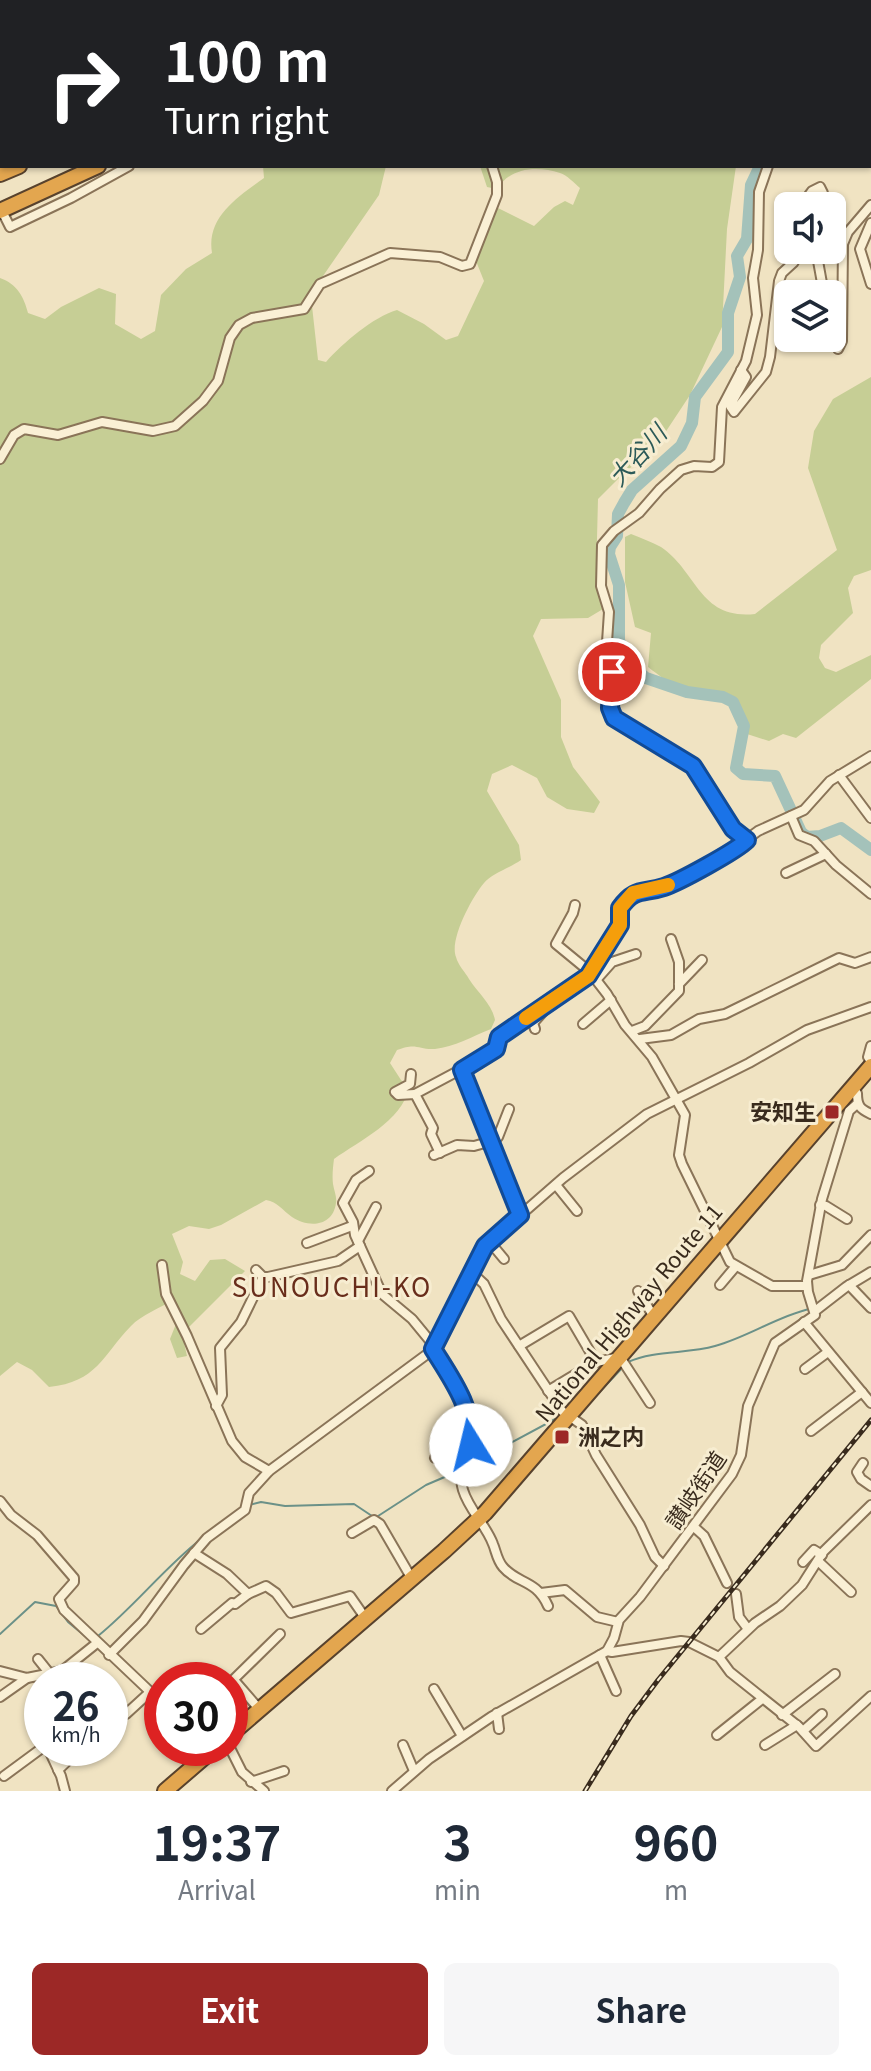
<!DOCTYPE html>
<html lang="en">
<head>
<meta charset="utf-8">
<style>
	body { margin:0; font-family:Georgia,"Noto Sans JP",serif; background:#f6f6f7; color:#1f2937; height:100vh; display:flex; flex-direction:column; font-size:30px; white-space:nowrap }
	* { box-sizing:border-box; margin:0 }
	p { font-size:26px; color:#747a83 }
	.icon { flex:none; width:44px; height:44px; fill:none; stroke:currentColor; stroke-width:2; stroke-linecap:round; stroke-linejoin:round }
	.map { position:relative; height:1791px; overflow:hidden }
	.drawer { display:flex; flex-direction:column; background:#fff; flex:1 }
	.drawer>* { flex:none }
	.hud { position:absolute; left:0px; top:0px; width:872px; height:168px; box-shadow:0 2px 6px #0004; background:#202124; color:#fff; overflow:hidden }
	.buttons { position:absolute; left:774px; top:192px; display:grid; gap:16px }
	.buttons a { display:grid; place-items:center; width:72px; height:72px; border-radius:12px; background:#fff; box-shadow:0 2px 6px #0004; font-size:40px }
	.speed { position:absolute; left:24px; top:1662px; display:flex; gap:16px; font-size:40px; font-weight:700; text-align:center }
	.speed>* { display:grid; place-content:center; width:104px; height:104px; border-radius:50%; background:#fff; box-shadow:0 2px 6px #0004; line-height:1 }
	.speed small { font-size:20px; font-weight:400 }
	.speed .limit { border:12px solid #d22; background:#fff; color:#111 }
	.pin { position:absolute; display:grid; place-items:center; width:68px; height:68px; color:#fff; margin:-34px; border:4px solid #fff; border-radius:50%; box-shadow:0 2px 8px #0007 }
	.me { position:absolute; width:88px; margin:-44px; rotate:351deg; stroke-linejoin:round; filter:drop-shadow(0 0 6px #0008) }
	.turn { display:flex; align-items:center; gap:28px; height:168px; padding:0 32px; font-size:36px }
	.turn .icon { width:104px; height:104px; stroke-width:2.5 }
	.turn b { display:block; font-size:56px; line-height:68px }
	.eta { display:flex; justify-content:space-evenly; align-items:center; height:136px; text-align:center }
	.eta b { font-size:48px; font-weight:700; line-height:56px }
	.button { display:flex; gap:16px; margin-top:auto; padding:16px 32px }
	.button a { flex:1; height:92px; border-radius:12px; background:#9c2826; color:#fff; font-size:32px; font-weight:700; line-height:92px; text-align:center }
	.button a+a { background:#f6f6f7; color:#1f2937 }
	.map>svg:first-child { display:block }
	.green { fill:#c6ce95 }
	.lines { fill:none; stroke-linecap:round; stroke-linejoin:round }
	.stream { stroke:#6b9188; stroke-width:2 }
	.river { stroke:#a4c2ba; stroke-width:12 }
	.highway-tunnel { stroke:#cbbea1; stroke-width:14; stroke-dasharray:14 7; stroke-linecap:butt }
	.street-casing { stroke:#8a7458; stroke-width:12 }
	.primary-casing { stroke:#58422d; stroke-width:16 }
	.highway-casing { stroke:#58422d; stroke-width:18 }
	.street { stroke:#faf0d5; stroke-width:8 }
	.primary { stroke:#f5da98; stroke-width:12 }
	.highway { stroke:#e3a64f; stroke-width:14 }
	.rail-casing { stroke:#392b1d; stroke-width:5 }
	.rail { stroke:#f7edd1; stroke-width:2; stroke-dasharray:6; stroke-linecap:butt }
	.route-casing { stroke:#114b97; stroke-width:20 }
	.route { stroke:#1a73e8; stroke-width:14 }
	.slow { stroke:#f59e0b; stroke-width:14 }
	.poi-dot { fill:#9c2826; stroke:#f7edd1; stroke-width:3 }
	.labels { text-anchor:middle; stroke-width:6; stroke-linejoin:round; paint-order:stroke }
	.poi-label { font-size:22px; font-weight:bold; fill:#392b1d; stroke:#f7edd1; text-anchor:end }
	.street-label { font-size:22px; fill:#392b1d; stroke:#f7edd1 }
	.water-label { font-size:24px; font-style:italic; fill:#2c5a58; stroke:#f7edd1 }
	.quarter-label { font-size:26px; letter-spacing:2px; fill:#682d1b; stroke:#f7edd1 }
</style>
</head>
<body>
<div class="map">
<svg width="871" height="1791" viewBox="0 0 871 1791">
	<rect width="100%" height="100%" fill="#f0e3c2"/>
	<g class="green">
		<path d="M263,166H386L379,195L314,289L312,306L318,360L326,362C343,343 373,317 397,310L424,324L446,340L458,336L484,281L476,261L496,207L534,226L554,207L565,201L573,205L580,188C574,183 567,175 560,173C536,165 510,168 497,189L487,187L480,166H736L727,229L722,327L690,395L651,454L627,470L598,499L596,578L603,609L588,618L541,619L533,636L561,700V737L573,767L600,802L594,813L567,809L547,797L537,778L512,765L492,774L487,791L519,845L521,860C510,868 492,873 484,883C472,897 449,940 456,957C458,965 465,972 469,979C478,993 492,1004 495,1020L491,1029C473,1036 454,1047 435,1049C418,1050 417,1042 397,1050L390,1063L401,1080L409,1088C402,1121 359,1141 334,1159C333,1167 332,1176 333,1184C334,1191 337,1196 336,1203C333,1227 308,1228 292,1217C282,1210 278,1202 266,1200L221,1225L209,1229L189,1226L172,1234L183,1262L180,1274L195,1281L210,1260L225,1259L245,1271L182,1334L187,1356L177,1358L170,1339L180,1314L174,1299C161,1308 141,1315 131,1326C102,1356 97,1382 49,1387L32,1370L17,1362L0,1376V278C17,284 24,297 28,313L45,319L61,307L99,288L116,294L115,324L141,339L155,331L161,295L186,269L212,253C206,217 238,197 264,178Z"/>
		<path d="M871,377V570L854,576L848,588L853,613L821,645L819,658L825,668L836,672L871,655V679L796,738L783,734L769,741L747,734C743,685 723,698 686,689C672,686 660,676 648,667L651,633L635,627L625,582V537L631,534C641,538 652,542 661,547C697,571 699,620 755,614L837,550L808,468L814,431L833,399Z"/>
	</g>
	<g class="lines">
		<g class="stream">
			<polyline points="824,1299 871,1267"/>
			<path d="M628,1362C655,1350 687,1354 715,1346C748,1337 776,1317 809,1309"/>
			<polyline points="590,1402 624,1366"/>
			<polyline points="466,1467 559,1417"/>
			<polyline points="249,1505 261,1502 285,1506 354,1504 375,1518 426,1485 461,1470"/>
			<polyline points="0,1634 35,1602 56,1606 68,1622 85,1636"/>
			<path d="M94,1636H98C135,1606 164,1568 201,1539"/>
		</g>
		<g class="river">
			<polyline points="793,2 794,0"/>
			<polyline points="760,166 751,185 747,239 737,256 740,277 728,313 728,352 695,397 692,423 681,446 632,490 624,503 618,514 617,536 610,547 609,554 619,585 619,640 627,662 646,678 687,692 723,697 733,702 744,726 736,768 743,774 775,776 801,832 807,837 820,836 841,828 871,850"/>
		</g>
		<g class="highway-tunnel">
			<polyline points="311,2 315,0"/>
			<polyline points="373,2 376,0"/>
		</g>
		<g class="street-casing">
			<g id="street">
				<polyline points="571,0 571,2"/>
				<polyline points="696,0 697,2"/>
				<polyline points="780,0 780,2"/>
				<polyline points="737,2 738,0"/>
				<polyline points="801,206 812,191 820,187 823,193 817,206"/>
				<polyline points="5,217 10,227 71,198 129,166"/>
				<polyline points="871,223 860,249 871,284"/>
				<polyline points="816,250 824,294"/>
				<polyline points="832,327 838,349 842,341 843,244 848,232 871,205"/>
				<polyline points="741,370 746,377 730,406 734,412 766,372 770,357 779,281 782,273 794,262 793,250"/>
				<polyline points="0,459 14,435 24,429 58,435 102,422 153,431 175,426 203,401 218,381 230,338 239,325 252,318 304,309 320,284 390,253 440,257 462,266 470,264 497,195 497,182 492,166"/>
				<polyline points="839,775 871,818"/>
				<polyline points="791,816 799,835 814,841 836,865 871,894"/>
				<path d="M747,840C718,823 713,784 690,764C673,748 621,729 611,713L613,678L607,642L609,612L601,586L602,545L614,531L639,513L660,489L681,470L694,466L712,467L719,462L722,407L746,361L757,315L753,278L758,250L759,192L768,166"/>
				<polyline points="786,873 826,854"/>
				<polyline points="575,905 573,913 556,944 590,972 607,994 625,1025 652,1057 685,1115 679,1155 682,1164 730,1262 772,1286 807,1286"/>
				<polyline points="596,980 612,962 636,954"/>
				<polyline points="679,984 702,960"/>
				<polyline points="583,1024 611,1000"/>
				<polyline points="535,1029 533,1023 549,1005"/>
				<polyline points="632,1031 645,1026 679,991 679,962 671,939"/>
				<polyline points="640,1039 671,1035 699,1019 725,1014 839,958 855,963 871,957"/>
				<polyline points="871,1046 868,1057 871,1062"/>
				<polyline points="462,1070 520,1215"/>
				<polyline points="411,1074 410,1084 395,1092 398,1095 415,1094 433,1128 431,1134 440,1153"/>
				<path d="M852,1089L857,1093C857,1106 860,1109 871,1114"/>
				<polyline points="415,1094 490,1054 496,1049 499,1037 588,976 620,925 620,908 633,893 663,887 727,854 758,831 804,810 830,781 871,756"/>
				<polyline points="434,1155 457,1145 474,1146 492,1141 498,1137 509,1109"/>
				<polyline points="369,1171 356,1180 343,1203 353,1222 355,1235 382,1294 412,1319 435,1347"/>
				<polyline points="556,1185 577,1211"/>
				<polyline points="820,1205 826,1206 847,1219"/>
				<polyline points="358,1241 376,1207"/>
				<polyline points="489,1241 504,1259"/>
				<polyline points="307,1243 352,1226"/>
				<polyline points="162,1265 166,1294 187,1336 232,1441 245,1457 269,1471"/>
				<polyline points="256,1270 263,1277 268,1277 338,1261 360,1246"/>
				<polyline points="471,1272 484,1284 501,1319 562,1411 582,1425 596,1455 640,1525 655,1557 664,1566"/>
				<polyline points="809,1275 842,1265 871,1235"/>
				<polyline points="720,1285 736,1266"/>
				<polyline points="849,1285 871,1308"/>
				<polyline points="638,1291 654,1317"/>
				<polyline points="815,1311 846,1287 871,1272"/>
				<polyline points="804,1322 871,1403"/>
				<polyline points="519,1346 569,1316 596,1362"/>
				<path d="M433,1349L468,1411C471,1424 473,1435 470,1448C466,1462 458,1474 463,1490C469,1510 486,1525 493,1544C496,1551 497,1560 503,1567C517,1584 536,1579 548,1606"/>
				<polyline points="805,1369 828,1352"/>
				<polyline points="548,1391 596,1362 620,1357 650,1403"/>
				<polyline points="216,1406 222,1395 220,1348 241,1322 263,1277"/>
				<polyline points="811,1431 862,1392"/>
				<polyline points="435,1458 463,1449 469,1450"/>
				<polyline points="863,1463 857,1472 861,1479 871,1486"/>
				<polyline points="0,1501 11,1515 37,1535 74,1578 74,1582 59,1599 64,1610 162,1703"/>
				<polyline points="694,1527 704,1536 727,1583"/>
				<polyline points="352,1533 374,1520 380,1524 412,1579"/>
				<polyline points="194,1553 227,1574 248,1594 266,1586 276,1593 291,1613 350,1596 366,1619"/>
				<polyline points="818,1561 851,1592"/>
				<polyline points="803,1562 814,1550 822,1555"/>
				<polyline points="541,1593 565,1590 597,1617 618,1622"/>
				<polyline points="736,1594 739,1617 748,1629"/>
				<polyline points="201,1629 232,1603 235,1604 248,1594"/>
				<polyline points="607,1651 612,1652 681,1641 689,1642 719,1657 730,1672 799,1727 816,1746 871,1696"/>
				<polyline points="109,1655 143,1621 184,1565 207,1538 245,1510 249,1493 269,1471 430,1352 440,1338 485,1246 563,1178 647,1114 749,1063 807,1030 871,1007"/>
				<polyline points="600,1655 616,1691"/>
				<polyline points="719,1657 755,1623 780,1606 802,1585 823,1552 871,1505"/>
				<polyline points="38,1659 50,1674"/>
				<polyline points="0,1671 27,1678 62,1671 97,1643"/>
				<polyline points="234,1680 260,1710"/>
				<polyline points="230,1683 280,1634"/>
				<polyline points="434,1689 462,1736"/>
				<polyline points="0,1697 27,1678"/>
				<polyline points="497,1713 499,1729"/>
				<polyline points="782,1715 835,1674"/>
				<polyline points="110,1721 126,1714 149,1693"/>
				<polyline points="803,1731 822,1714"/>
				<polyline points="717,1735 762,1699"/>
				<polyline points="403,1745 414,1771"/>
				<polyline points="765,1745 797,1725"/>
				<polyline points="48,1748 61,1776 65,1791"/>
				<polyline points="230,1748 242,1772 264,1791"/>
				<polyline points="58,1770 81,1748"/>
				<polyline points="4,1776 42,1748"/>
				<polyline points="251,1782 284,1771"/>
				<polyline points="392,1791 429,1759 491,1717 607,1651 614,1638 619,1620 640,1597 732,1474 741,1455 748,1406 775,1343 815,1315 808,1292 807,1281 822,1199 849,1111 857,1104"/>
			</g>
		</g>
		<g class="primary-casing">
			<g id="primary">
				<polyline points="33,0 34,2"/>
				<polyline points="0,111 2,110"/>
			</g>
		</g>
		<g class="highway-casing">
			<g id="highway">
				<polyline points="0,174 19,166"/>
				<polyline points="0,211 98,166"/>
				<polyline points="230,1735 444,1551 485,1513 871,1066"/>
				<polyline points="165,1791 215,1748"/>
			</g>
		</g>
		<use href="#street" class="street"/>
		<use href="#primary" class="primary"/>
		<use href="#highway" class="highway"/>
		<g class="rail-casing">
			<polyline id="rail" points="585,1791 631,1716 658,1680 871,1420"/>
		</g>
		<use href="#rail" class="rail"/>
	</g>
	<g class="lines">
		<g class="route-casing">
			<path id="route" d="M471,1445C474,1409 451,1378 433,1349L485,1246L520,1215L462,1070L496,1049L499,1037L588,976L620,925V908C635,887 643,894 664,887C679,882 736,851 747,840L733,829L693,766L614,718L610,708L612,672"/>
		</g>
		<use href="#route" class="route"/>
		<polyline class="slow" points="526,1018 588,976 620,925 620,908 633,893 668,885"/>
	</g>
	<g class="poi-dot">
		<rect x="824" y="1104" width="16" height="16" rx="4"/>
		<rect x="554" y="1429" width="16" height="16" rx="4"/>
	</g>
	<g class="labels">
		<g class="poi-label">
			<text x="816" y="1120">安知生</text>
			<text x="578" y="1445" text-anchor="start">洲之内</text>
		</g>
		<g class="street-label">
			<text transform="translate(629 1313) rotate(-50)" y="8">National Highway Route 11</text>
			<text transform="translate(696 1490) rotate(-56)" y="8">讃岐街道</text>
		</g>
		<g class="water-label">
			<text transform="translate(638 456) rotate(-48)" y="8">大谷川</text>
		</g>
		<g class="quarter-label">
			<text x="332" y="1297">SUNOUCHI-KO</text>
		</g>
	</g>
</svg>
<div class="buttons">
<a><svg class="icon" aria-label="sound" viewBox="0 0 24 24"><path d="M4 9h4l5-4v14l-5-4H4zM17 9q2 3 0 6"/></svg></a>
<a><svg class="icon" aria-label="layers" viewBox="0 0 24 24"><path d="M12 4l9 5-9 5-9-5zM3 14l9 5 9-5"/></svg></a>
</div>
<div class="speed"><div>26<small>km/h</small></div><div class="limit">30</div></div>
<div class="pin" style="left:612px;top:672px;background:#d93025"><svg class="icon" aria-label="arrive" viewBox="0 0 24 24"><path d="M6 21V4h12l-3 4 3 4H6"/></svg></div>
<svg class="me" style="left:471px;top:1445px" viewBox="-20 -20 40 40"><circle r="19" fill="#fff"/><path d="M0-13L10 11 0 6-10 11z" fill="#1a73e8"/></svg>
<div class="hud">
<div class="turn"><svg class="icon" aria-label="right" viewBox="0 0 24 24"><path d="M7 20v-9h11M14 6l5 5-5 5"/></svg><div><b>100 m</b>Turn right</div></div>
</div>
</div>
<section class="drawer">
<div class="eta">
<div><b>19:37</b><p>Arrival</p></div>
<div><b>3</b><p>min</p></div>
<div><b>960</b><p>m</p></div>
</div>
<div class="button"><a>Exit</a><a>Share</a></div>
</section>
</body>
</html>
